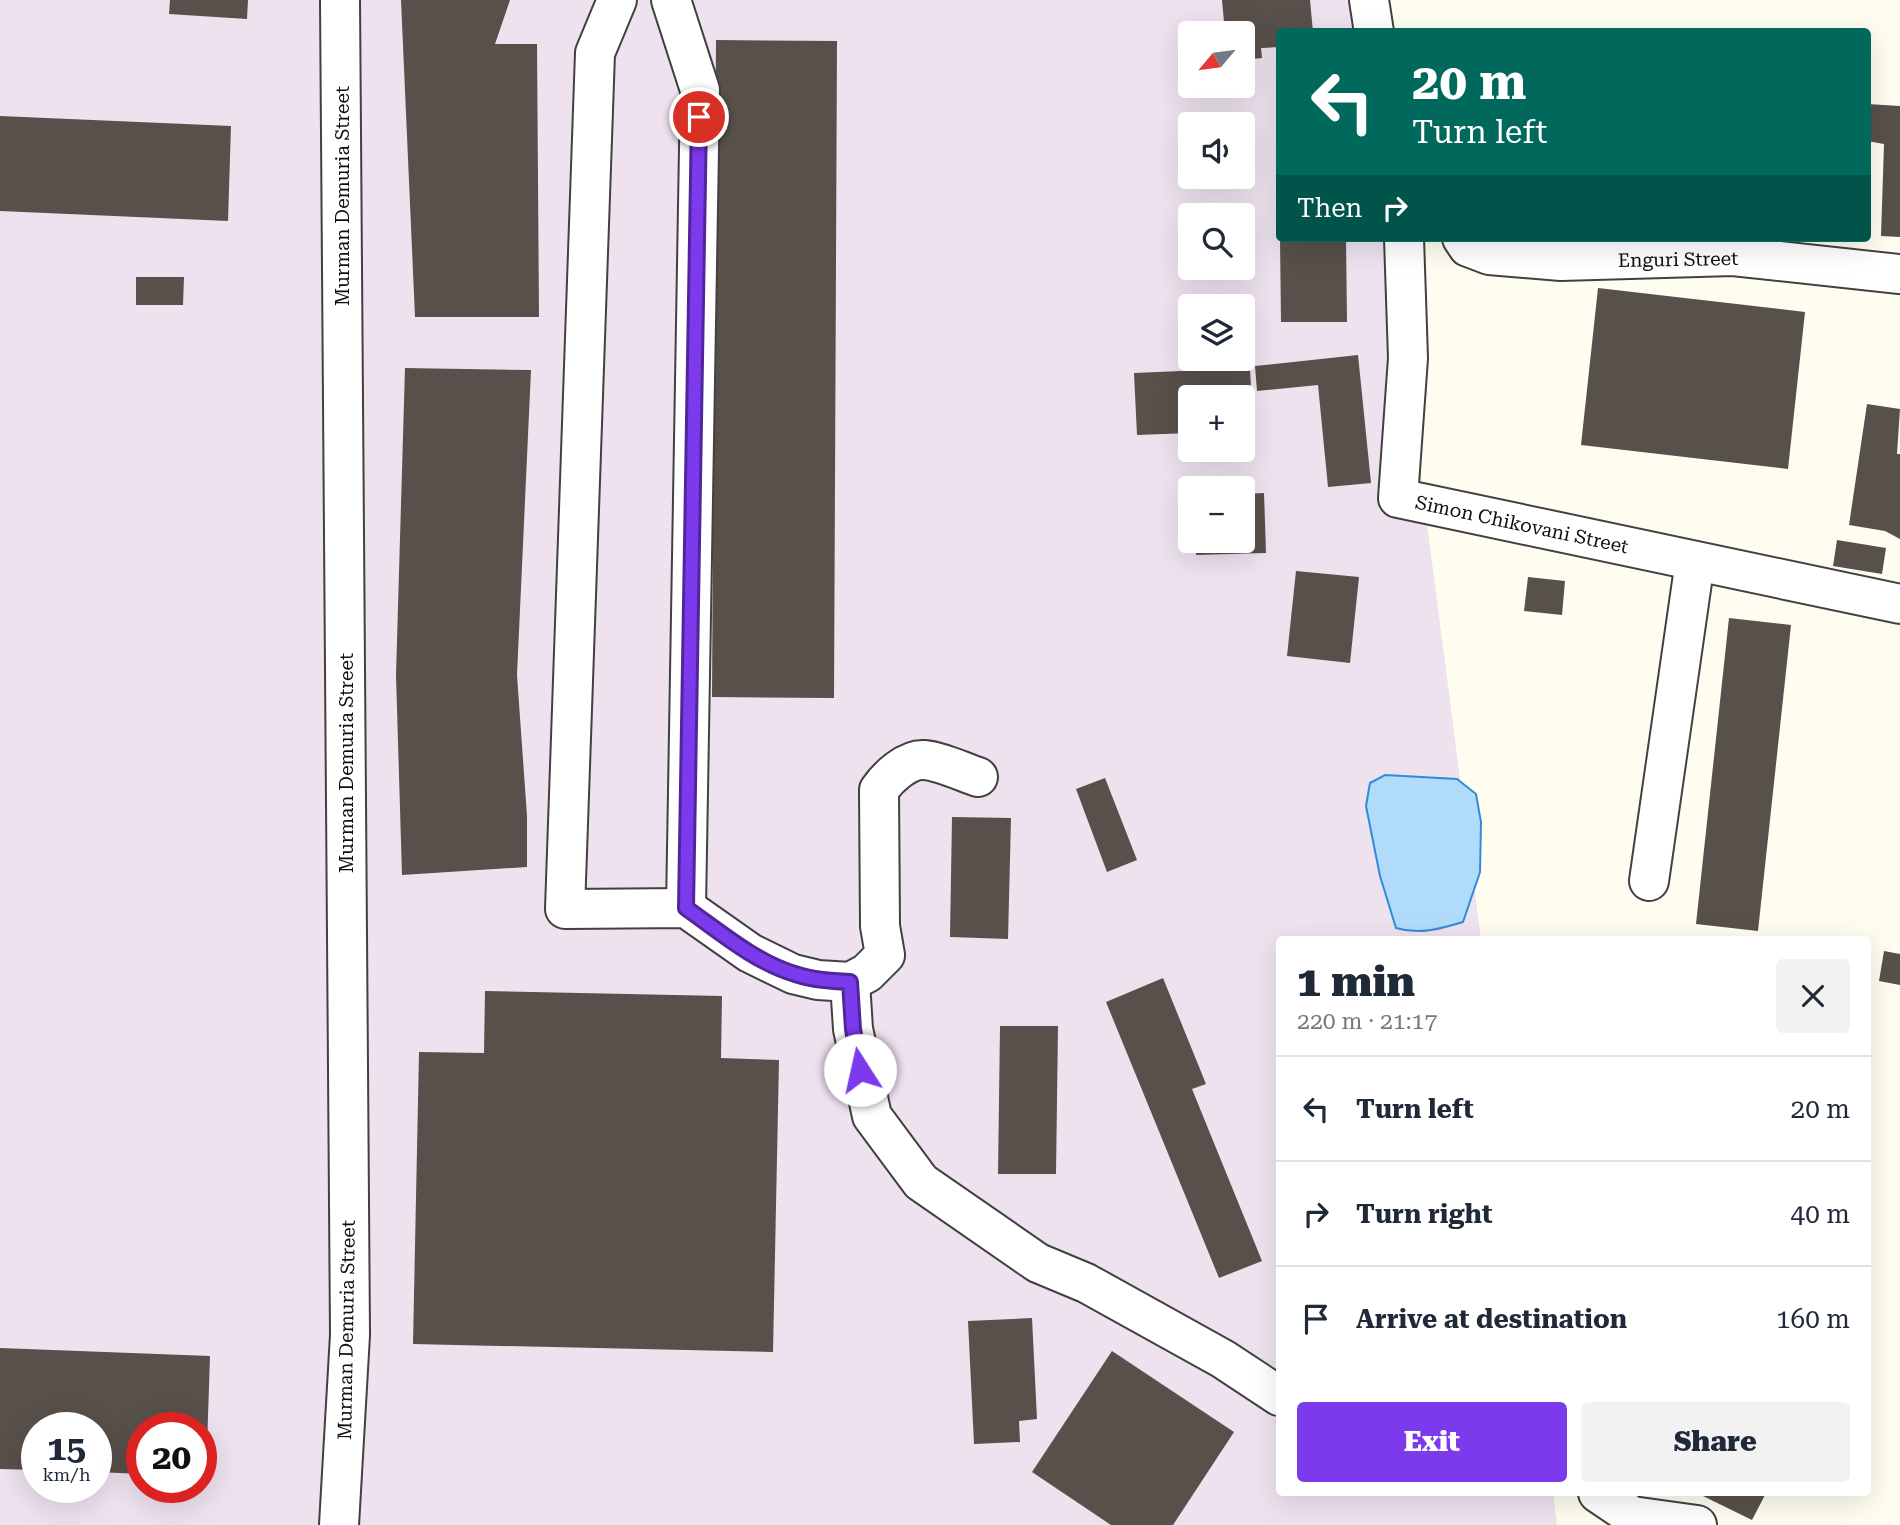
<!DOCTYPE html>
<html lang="en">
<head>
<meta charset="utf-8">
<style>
	body { margin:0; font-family:"Roboto Serif",serif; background:#f2f2f3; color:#1f2937; height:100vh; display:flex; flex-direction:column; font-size:26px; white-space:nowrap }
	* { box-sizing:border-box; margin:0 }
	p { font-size:23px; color:#747a83 }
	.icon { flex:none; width:38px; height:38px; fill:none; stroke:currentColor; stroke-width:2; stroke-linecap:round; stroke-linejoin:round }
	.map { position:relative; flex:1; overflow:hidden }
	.drawer { position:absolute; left:1276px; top:936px; width:595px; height:560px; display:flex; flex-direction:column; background:#fff; border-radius:7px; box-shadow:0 7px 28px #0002 }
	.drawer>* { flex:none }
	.top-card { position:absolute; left:1276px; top:28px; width:595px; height:214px; border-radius:7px; box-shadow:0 7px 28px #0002; background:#00695c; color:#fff; overflow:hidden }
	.needle { width:46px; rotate:241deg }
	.buttons { position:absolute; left:1178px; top:21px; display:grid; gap:14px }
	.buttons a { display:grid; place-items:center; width:77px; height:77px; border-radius:7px; background:#fff; box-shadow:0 7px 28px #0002; font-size:35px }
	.speed { position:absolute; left:21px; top:1412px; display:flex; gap:14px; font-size:35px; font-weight:700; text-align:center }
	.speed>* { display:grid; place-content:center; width:91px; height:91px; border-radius:50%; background:#fff; box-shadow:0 7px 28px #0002; line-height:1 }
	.speed small { font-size:18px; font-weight:400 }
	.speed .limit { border:10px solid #d22; background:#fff; color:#111 }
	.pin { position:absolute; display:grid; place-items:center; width:60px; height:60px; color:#fff; margin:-30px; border:4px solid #fff; border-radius:50%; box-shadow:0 2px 7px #0007 }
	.me { position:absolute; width:77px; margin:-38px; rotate:350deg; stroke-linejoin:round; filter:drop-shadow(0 0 5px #0008) }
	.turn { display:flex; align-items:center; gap:24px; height:147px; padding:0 21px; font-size:32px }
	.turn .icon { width:91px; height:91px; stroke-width:2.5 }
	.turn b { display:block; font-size:49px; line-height:60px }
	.then { display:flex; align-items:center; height:66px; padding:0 21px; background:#0003; gap:14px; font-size:26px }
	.round { display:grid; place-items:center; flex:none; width:74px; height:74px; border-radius:7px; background:#f2f2f3 }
	.head { display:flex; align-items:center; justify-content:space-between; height:119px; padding:0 21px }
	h1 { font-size:42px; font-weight:800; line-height:52px }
	.button { display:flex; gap:14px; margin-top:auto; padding:14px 21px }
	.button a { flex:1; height:80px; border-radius:7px; background:#7c3aed; color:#fff; font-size:28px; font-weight:800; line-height:80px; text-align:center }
	.button a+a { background:#f2f2f3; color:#1f2937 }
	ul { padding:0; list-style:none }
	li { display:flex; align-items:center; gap:21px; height:105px; padding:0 21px; border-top:2px solid #e0e1e3 }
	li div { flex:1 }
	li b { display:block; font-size:26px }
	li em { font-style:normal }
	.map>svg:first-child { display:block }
	.industrial { fill:#ede2ee; fill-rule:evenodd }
	.water { fill:#b0dbfb; stroke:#318cd8; stroke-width:2 }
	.building { fill:#58504a }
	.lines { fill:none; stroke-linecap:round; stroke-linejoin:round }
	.minor-casing { stroke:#414141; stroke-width:42 }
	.minor { stroke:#fff; stroke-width:38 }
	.route-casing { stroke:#51269a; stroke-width:18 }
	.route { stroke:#7c3aed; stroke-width:12 }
	.labels { text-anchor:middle; stroke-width:7; stroke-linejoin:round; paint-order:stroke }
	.street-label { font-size:19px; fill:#0e0e0e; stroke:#fff }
</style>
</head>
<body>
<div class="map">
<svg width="1900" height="1525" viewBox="0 0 1900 1525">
	<rect width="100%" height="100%" fill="#fffdf0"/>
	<path class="industrial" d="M0,0H1360L1364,31L1279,32V238H1390L1481,940H1279V1493H1553L1557,1525H0ZM1190,33H1242V86H1190ZM1190,124H1242V177H1190ZM1190,215H1242V268H1190ZM1190,306H1242V359H1190ZM1190,397H1242V450H1190ZM1190,488H1242V541H1190ZM37,1428H96V1488H37ZM142,1428H201V1488H142Z"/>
	<path class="water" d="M1385,775L1457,779L1476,794L1481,822L1480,872L1463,922C1440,929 1419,935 1396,928L1380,876L1366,806L1370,783Z"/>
	<g class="building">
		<polygon points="170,0 248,0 247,19 169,14"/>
		<polygon points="401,0 510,0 495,44 537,44 539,317 415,317"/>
		<polygon points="1222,0 1310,0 1313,32 1279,32 1279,47 1261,48 1262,58 1242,60 1242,33 1225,33"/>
		<polygon points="716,40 837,41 834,698 712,697"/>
		<polygon points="1867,104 1900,106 1900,237 1881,236 1884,144 1867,141"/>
		<polygon points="0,116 231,126 228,221 0,211"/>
		<polygon points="1280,238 1346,238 1347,322 1281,322"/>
		<polygon points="136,277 184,277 183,305 136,305"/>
		<polygon points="1598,288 1805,312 1788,469 1581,445"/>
		<polygon points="1358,355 1371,483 1328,487 1318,385 1257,391 1255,366"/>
		<polygon points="405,368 531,370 517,675 527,816 527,867 402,875 396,675"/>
		<polygon points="1250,368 1253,430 1242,431 1242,397 1190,397 1190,433 1137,435 1134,373"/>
		<polygon points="1867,404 1900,409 1897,454 1900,454 1900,539 1885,531 1849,525"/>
		<polygon points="1264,493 1266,553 1196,555 1196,541 1242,541 1242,494"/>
		<polygon points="1837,540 1886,548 1882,574 1833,566"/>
		<polygon points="1296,571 1359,577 1350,663 1287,656"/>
		<polygon points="1528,577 1565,581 1562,615 1524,611"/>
		<polygon points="1729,618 1791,625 1758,931 1696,924"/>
		<polygon points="1105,778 1137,860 1107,872 1076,789"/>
		<polygon points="952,817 1011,818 1008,939 950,937"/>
		<polygon points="1884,951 1900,954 1900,985 1879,981"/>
		<polygon points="1163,978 1206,1084 1192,1089 1262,1261 1219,1278 1106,1002"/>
		<polygon points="485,991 722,996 721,1058 779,1060 773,1352 413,1344 419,1052 484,1053"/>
		<polygon points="1000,1026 1058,1026 1056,1174 998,1174"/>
		<polygon points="1032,1318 1037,1419 1019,1421 1020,1442 974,1444 968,1321"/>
		<polygon points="0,1348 210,1356 206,1476 201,1476 201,1428 142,1428 142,1474 96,1472 96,1428 37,1428 37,1470 0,1469"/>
		<polygon points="1112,1351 1234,1432 1173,1525 1111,1525 1032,1472"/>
		<polygon points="1705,1493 1766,1493 1752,1520 1703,1496"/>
	</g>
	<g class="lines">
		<g class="minor-casing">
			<g id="minor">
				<path d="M617,0L595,53L565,909L686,908L750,953L793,974L818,980L850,982L867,973L885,955L880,926L879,790C888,777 907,759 924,760C940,761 963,772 978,777"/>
				<polyline points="671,0 700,90 686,908"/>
				<polyline points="1369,0 1374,32"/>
				<polyline points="1404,238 1408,358 1398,498 1900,604"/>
				<polyline points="1462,238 1468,247 1489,255 1561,261 1733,256 1900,274"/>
				<polyline points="1649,881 1695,561"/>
				<polyline points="850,982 853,1029 872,1116 921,1182 1038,1263 1086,1283 1223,1359 1279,1396"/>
				<polyline points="1598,1493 1632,1516 1697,1525"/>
				<polyline points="339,1525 350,1335 340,0"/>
			</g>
		</g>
		<use href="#minor" class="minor"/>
	</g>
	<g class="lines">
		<g class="route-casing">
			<path id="route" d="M699,117L686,908C720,932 755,962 795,974C813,980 831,981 850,982L853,1029L860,1070"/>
		</g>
		<use href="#route" class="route"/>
	</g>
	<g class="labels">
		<g class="street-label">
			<text transform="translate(342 196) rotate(-90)" y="7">Murman Demuria Street</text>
			<text transform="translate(1678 259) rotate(-1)" y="7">Enguri Street</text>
			<text transform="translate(1522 524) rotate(12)" y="7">Simon Chikovani Street</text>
			<text transform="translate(346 763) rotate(-90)" y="7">Murman Demuria Street</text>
			<text transform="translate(346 1330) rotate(-89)" y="7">Murman Demuria Street</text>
		</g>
	</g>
</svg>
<div class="buttons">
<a><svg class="needle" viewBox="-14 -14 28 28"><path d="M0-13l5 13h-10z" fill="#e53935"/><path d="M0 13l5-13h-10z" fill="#747a83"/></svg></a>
<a><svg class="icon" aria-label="sound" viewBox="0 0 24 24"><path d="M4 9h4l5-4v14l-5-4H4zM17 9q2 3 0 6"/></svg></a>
<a><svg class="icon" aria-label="search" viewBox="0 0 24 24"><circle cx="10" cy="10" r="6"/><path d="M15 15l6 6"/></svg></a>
<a><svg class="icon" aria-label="layers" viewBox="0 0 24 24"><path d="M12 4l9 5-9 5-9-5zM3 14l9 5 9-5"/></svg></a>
<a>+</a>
<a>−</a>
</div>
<div class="speed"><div>15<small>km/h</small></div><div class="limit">20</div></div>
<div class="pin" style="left:699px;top:117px;background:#d93025"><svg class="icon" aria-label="arrive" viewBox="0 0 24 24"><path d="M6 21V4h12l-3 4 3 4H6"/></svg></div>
<svg class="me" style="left:860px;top:1070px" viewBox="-20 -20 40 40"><circle r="19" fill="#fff"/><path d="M0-13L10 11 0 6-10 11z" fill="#7c3aed"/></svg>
<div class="top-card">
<div class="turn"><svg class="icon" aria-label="left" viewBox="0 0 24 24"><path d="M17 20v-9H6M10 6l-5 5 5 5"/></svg><div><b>20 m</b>Turn left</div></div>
<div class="then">Then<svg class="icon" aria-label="right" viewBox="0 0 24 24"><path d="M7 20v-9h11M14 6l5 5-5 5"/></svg></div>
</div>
<section class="drawer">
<div class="head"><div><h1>1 min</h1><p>220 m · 21:17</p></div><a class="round"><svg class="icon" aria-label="close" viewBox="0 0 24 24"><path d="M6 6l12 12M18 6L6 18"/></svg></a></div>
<ul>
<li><svg class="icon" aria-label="left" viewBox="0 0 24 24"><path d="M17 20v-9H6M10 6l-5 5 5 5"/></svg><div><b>Turn left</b></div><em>20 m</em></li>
<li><svg class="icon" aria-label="right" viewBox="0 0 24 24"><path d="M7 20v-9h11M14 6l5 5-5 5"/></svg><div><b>Turn right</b></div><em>40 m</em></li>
<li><svg class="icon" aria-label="arrive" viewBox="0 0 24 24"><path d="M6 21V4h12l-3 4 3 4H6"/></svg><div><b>Arrive at destination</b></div><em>160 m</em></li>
</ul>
<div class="button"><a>Exit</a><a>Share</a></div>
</section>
</div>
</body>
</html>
